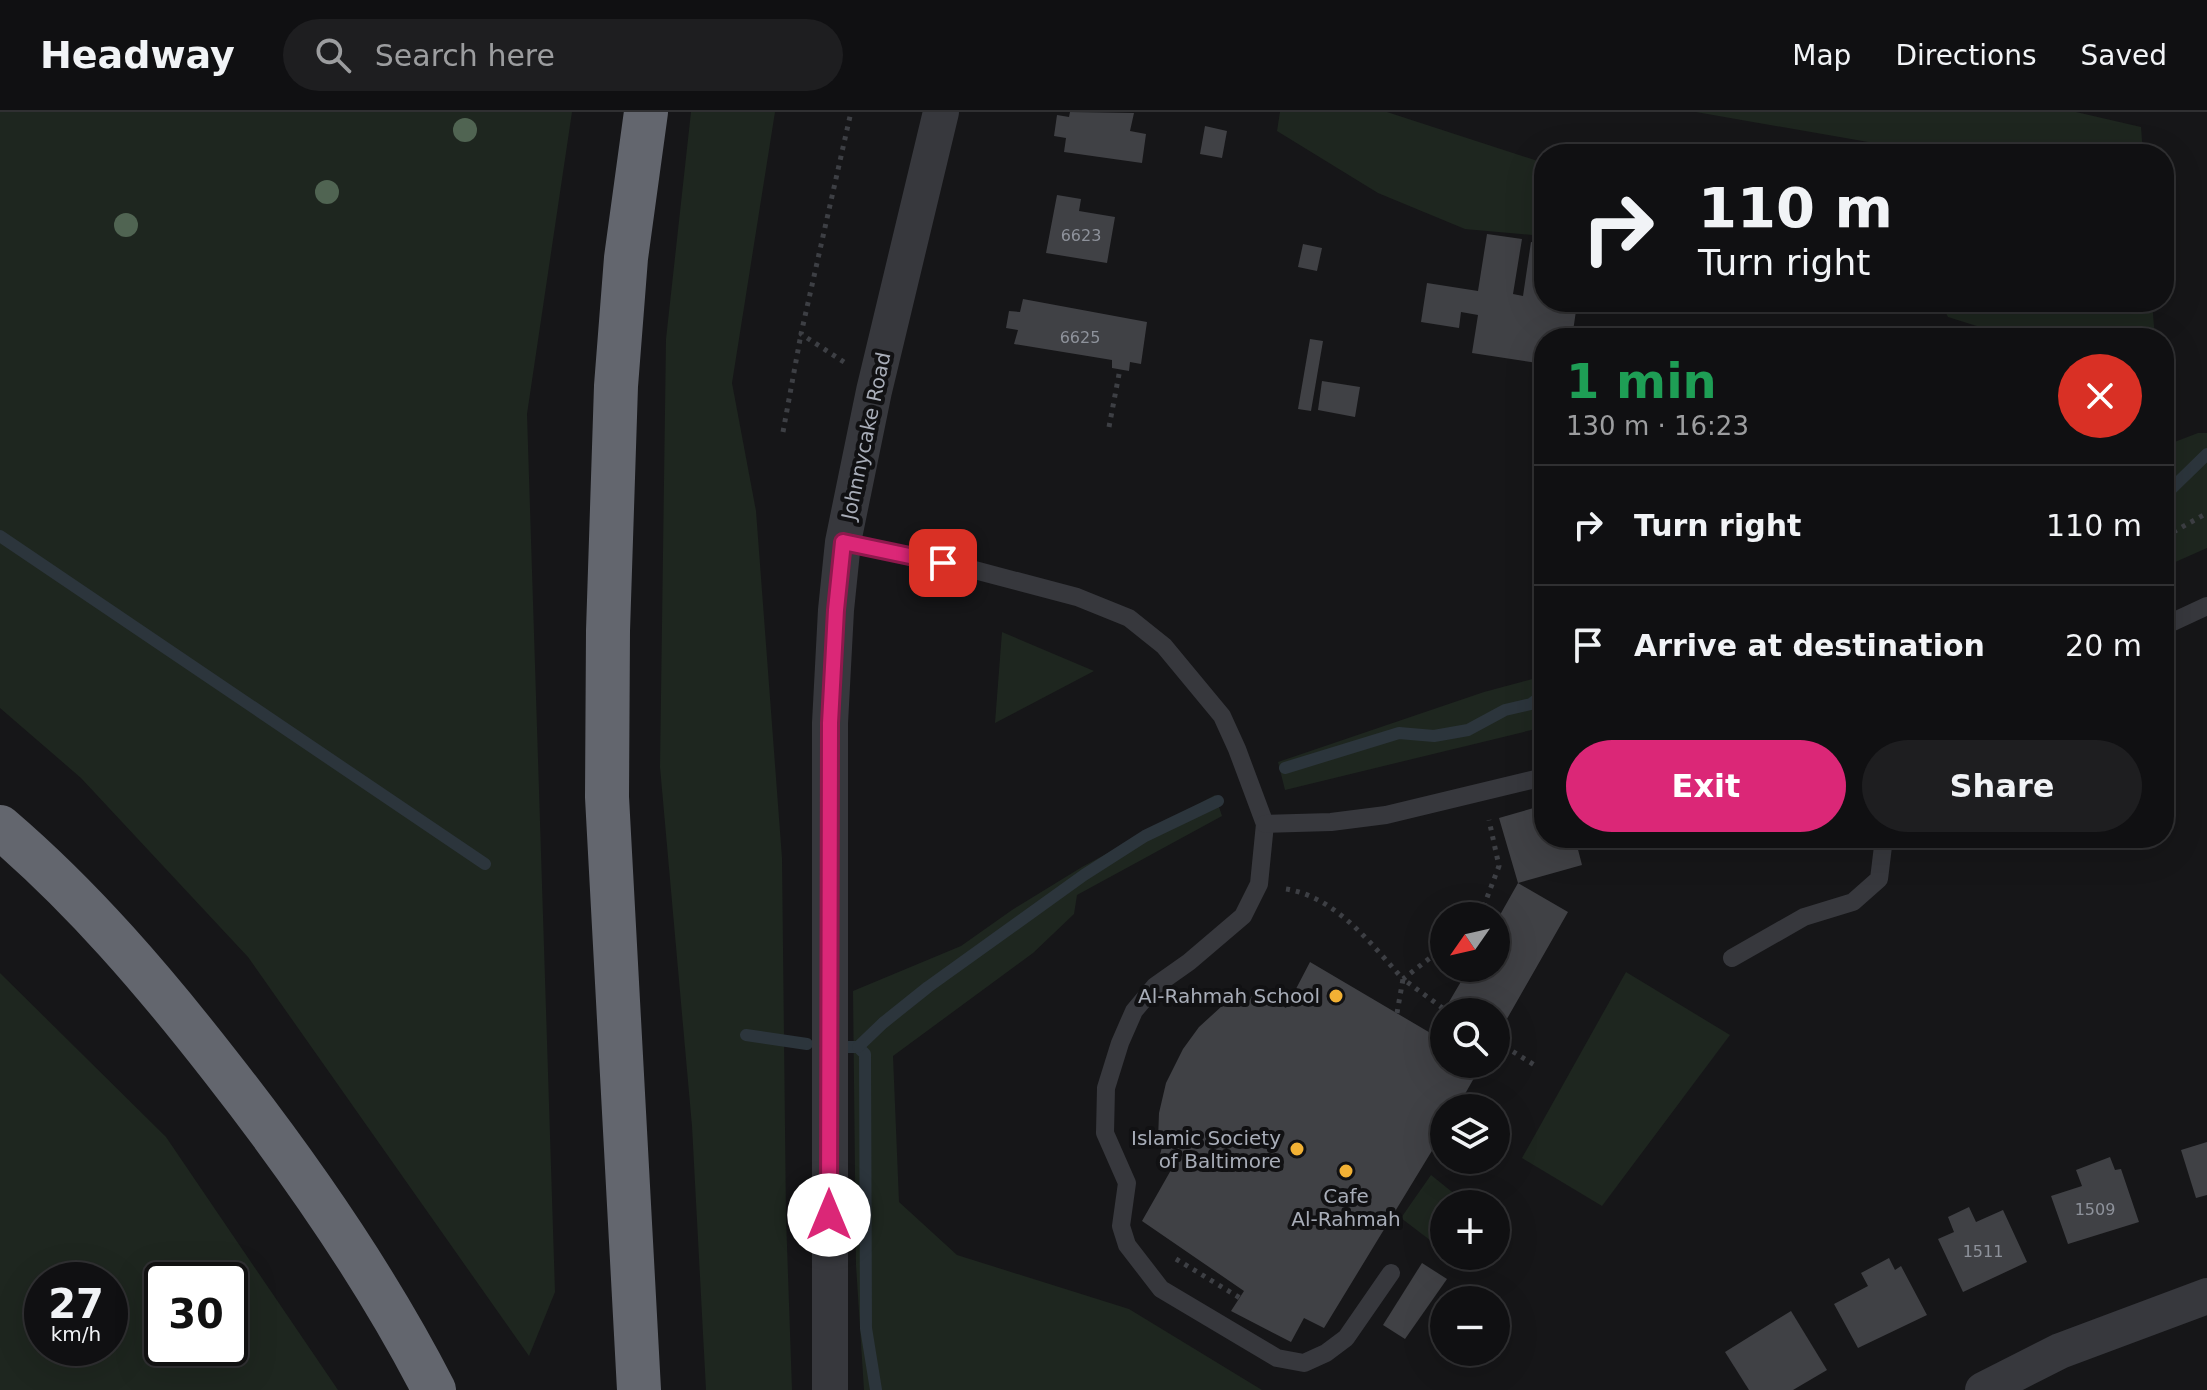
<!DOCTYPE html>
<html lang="en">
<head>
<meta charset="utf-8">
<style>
	body { margin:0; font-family:"DejaVu Sans",sans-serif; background:#1e1e20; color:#f1f3f6; height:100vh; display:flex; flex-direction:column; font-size:30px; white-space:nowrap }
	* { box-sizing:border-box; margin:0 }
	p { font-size:26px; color:#9c9d9f }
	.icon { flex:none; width:44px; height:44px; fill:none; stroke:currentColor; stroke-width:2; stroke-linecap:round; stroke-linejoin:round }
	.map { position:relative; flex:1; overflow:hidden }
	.panel { position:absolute; left:1534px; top:216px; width:640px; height:520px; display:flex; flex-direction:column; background:#101012; border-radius:32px; box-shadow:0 8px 32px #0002,0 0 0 2px #303032 }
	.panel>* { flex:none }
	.banner { position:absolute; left:1534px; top:32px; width:640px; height:168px; border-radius:32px; box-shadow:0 8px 32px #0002,0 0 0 2px #303032; background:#101012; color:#f1f3f6; overflow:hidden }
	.needle { width:52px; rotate:236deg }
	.buttons { position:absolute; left:1430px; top:790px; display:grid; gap:16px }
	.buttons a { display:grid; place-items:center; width:80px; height:80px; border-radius:50%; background:#101012; box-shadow:0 8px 32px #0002,0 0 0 2px #303032; font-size:40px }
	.speed { position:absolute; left:24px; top:1150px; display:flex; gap:16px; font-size:40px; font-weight:700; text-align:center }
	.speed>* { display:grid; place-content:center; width:104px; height:104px; border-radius:50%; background:#101012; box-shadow:0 8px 32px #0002,0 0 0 2px #303032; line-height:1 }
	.speed small { font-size:20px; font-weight:400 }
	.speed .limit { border:4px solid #111; border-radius:12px; background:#fff; color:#111 }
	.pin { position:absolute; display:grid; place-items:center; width:68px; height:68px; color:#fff; margin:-34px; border-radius:16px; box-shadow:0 4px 12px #0006 }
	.me { position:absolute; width:88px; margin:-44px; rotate:0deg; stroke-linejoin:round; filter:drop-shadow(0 0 6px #0008) }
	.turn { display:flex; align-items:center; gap:28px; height:168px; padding:0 32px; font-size:36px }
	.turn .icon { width:104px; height:104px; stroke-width:2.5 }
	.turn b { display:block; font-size:56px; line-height:68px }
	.round { display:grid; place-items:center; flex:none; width:84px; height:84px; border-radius:42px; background:#1e1e20 }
	.summary { display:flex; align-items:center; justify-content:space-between; height:136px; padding:0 32px }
	h1 { font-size:48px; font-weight:600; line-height:60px; color:#1e9e55 }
	.action { display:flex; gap:16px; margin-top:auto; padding:16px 32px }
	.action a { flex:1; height:92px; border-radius:48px; background:#db2777; color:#fff; font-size:32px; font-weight:600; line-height:92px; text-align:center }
	.action a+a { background:#1e1e20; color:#f1f3f6 }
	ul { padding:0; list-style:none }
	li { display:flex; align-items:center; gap:24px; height:120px; padding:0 32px; border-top:2px solid #303032 }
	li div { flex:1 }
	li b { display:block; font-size:30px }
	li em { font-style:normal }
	header { display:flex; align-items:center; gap:48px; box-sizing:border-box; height:112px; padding:0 40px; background:#101012; border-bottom:2px solid #303032 }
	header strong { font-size:38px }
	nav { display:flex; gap:44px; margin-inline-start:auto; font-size:28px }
	.search { width:560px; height:72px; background:#1e1e20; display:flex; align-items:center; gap:20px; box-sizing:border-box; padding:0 28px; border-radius:44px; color:#9c9d9f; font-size:30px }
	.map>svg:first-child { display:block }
	.green { fill:#1e261f; fill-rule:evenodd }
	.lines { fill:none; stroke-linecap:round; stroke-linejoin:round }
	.stream { stroke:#2c353c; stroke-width:12 }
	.building { fill:#404145 }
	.path { stroke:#3d3f44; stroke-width:5; stroke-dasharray:4 6; stroke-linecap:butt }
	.service { stroke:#37383d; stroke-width:18 }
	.minor { stroke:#37383d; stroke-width:36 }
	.motorway { stroke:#63666e; stroke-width:44 }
	.tree { fill:#506452 }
	.route-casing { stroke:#8e194d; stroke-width:20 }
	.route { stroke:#db2777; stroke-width:14 }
	.poi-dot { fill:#f2b134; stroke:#111113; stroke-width:3 }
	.labels { text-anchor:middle; stroke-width:8; stroke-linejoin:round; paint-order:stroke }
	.number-label { font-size:16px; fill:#8e929b }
	.street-label { font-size:20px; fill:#a8adb8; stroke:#111113 }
	.poi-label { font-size:20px; fill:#a8adb8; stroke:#111113; text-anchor:end }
</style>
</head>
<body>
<header>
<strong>Headway</strong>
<div class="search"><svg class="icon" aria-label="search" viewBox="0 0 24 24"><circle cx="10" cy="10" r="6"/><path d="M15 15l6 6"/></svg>Search here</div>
<nav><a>Map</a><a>Directions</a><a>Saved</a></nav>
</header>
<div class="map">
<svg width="2207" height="1278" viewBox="0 0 2207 1278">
	<rect width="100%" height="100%" fill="#161618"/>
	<g class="green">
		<polygon points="0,0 572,0 527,302 555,1180 529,1244 248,845 81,666 0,596"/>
		<polygon points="691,0 775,0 732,271 756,399 782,746 786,1105 792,1278 706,1278 692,1014 660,655 666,227"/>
		<polygon points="1280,0 1387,0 1544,51 1544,124 1465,117 1378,81 1277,19"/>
		<polygon points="1696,0 2076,0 2141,15 2143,42 1916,42 1874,31"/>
		<polygon points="1940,190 2152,190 2155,226 2015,226 1948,205"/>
		<polygon points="2198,321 2207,321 2207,436 2164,455 2164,334"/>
		<polygon points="1002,520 1094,559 995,611"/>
		<polygon points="1544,564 1544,615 1285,678 1278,650 1484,580"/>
		<polygon points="1215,683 1222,704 1077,783 1074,802 1033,841 893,944 899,1090 957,1143 1129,1197 1262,1278 864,1278 856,1153 853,879 961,834 1012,798 1082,755"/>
		<polygon points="1626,860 1730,923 1602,1094 1522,1046"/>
		<path d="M0,861L166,1025L338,1278H0ZM42,1168H110V1236H42ZM230,1168V1236H162V1168Z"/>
		<polygon points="1431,1063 1467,1092 1444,1092 1443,1138 1401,1106"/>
	</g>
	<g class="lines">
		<g class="stream">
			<polyline points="2164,384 2207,342"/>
			<polyline points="0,424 485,752"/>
			<polyline points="1285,656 1399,621 1434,624 1468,618 1505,598 1531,592 1544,582"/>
			<polyline points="746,923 807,932"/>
			<polyline points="846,935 858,935 865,942 866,1216 876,1278"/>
			<polyline points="858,935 883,911 928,875 1084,763 1145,724 1218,689"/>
		</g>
	</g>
	<g class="building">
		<polygon points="1070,0 1134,1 1130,19 1146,22 1142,51 1064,40 1066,26 1054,24 1057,3 1069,5"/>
		<polygon points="1205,14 1227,19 1222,46 1200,42"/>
		<polygon points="1057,83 1081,87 1079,99 1115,105 1107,151 1046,141"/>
		<polygon points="1487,122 1522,127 1513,182 1523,184 1531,130 1544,132 1544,190 1577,192 1572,226 1544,226 1544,252 1472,241 1478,203 1461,200 1459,216 1421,210 1427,171 1478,179"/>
		<polygon points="1303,132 1322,136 1317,159 1298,155"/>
		<polygon points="1023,187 1147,210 1141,252 1130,250 1129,259 1112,256 1112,248 1014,232 1018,218 1006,216 1009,199 1020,200"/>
		<polygon points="1310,227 1323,229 1311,299 1298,297"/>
		<polygon points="1322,269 1360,275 1355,305 1318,298"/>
		<polygon points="1544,693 1544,726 1575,726 1582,753 1518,771 1499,706"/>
		<polygon points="1518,771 1568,800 1496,926 1496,900 1454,900 1446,895 1469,856 1496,856 1496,810"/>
		<polygon points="1310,850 1444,929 1444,952 1482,952 1457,996 1444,996 1444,1019 1324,1216 1304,1206 1291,1230 1231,1199 1244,1179 1142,1109 1175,1051 1160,1043 1163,1031 1158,1028 1159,1001 1166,971 1183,937 1199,915 1222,894 1241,883 1249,889 1255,879 1286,896"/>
		<polygon points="2207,1030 2207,1083 2196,1086 2181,1038"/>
		<polygon points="2110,1045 2115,1058 2121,1057 2139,1110 2068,1132 2051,1084 2082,1074 2076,1058"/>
		<polygon points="1969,1095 1976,1110 2003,1098 2027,1150 1963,1180 1938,1127 1954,1120 1948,1105"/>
		<polygon points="1889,1146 1895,1158 1901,1154 1927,1203 1858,1236 1834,1192 1868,1174 1861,1161"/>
		<polygon points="1422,1151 1447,1167 1405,1227 1383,1213"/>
		<polygon points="1791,1199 1827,1258 1793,1278 1749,1278 1725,1240"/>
	</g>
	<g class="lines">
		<g class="path">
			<polyline points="844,250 801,222 851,0"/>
			<polyline points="1109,315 1120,257"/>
			<polyline points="783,320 801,222"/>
			<polyline points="2164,423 2168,423 2207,401"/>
			<path d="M1286,777C1336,785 1371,832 1403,867L1444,835"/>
			<polyline points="1480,804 1499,754 1489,708"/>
			<polyline points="1397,901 1403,867 1448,900"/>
			<polyline points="1496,929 1536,954"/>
			<polyline points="1176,1147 1240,1186"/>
		</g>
		<g class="service">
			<polyline points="843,430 967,456 1077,485 1129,506 1164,534 1222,604 1237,637 1265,712 1259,772 1243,804 1189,850 1155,874 1134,899 1120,931 1106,976 1105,1021 1127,1071 1121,1114 1127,1133 1161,1177 1277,1246 1304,1251 1326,1241 1346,1226 1391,1161"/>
			<polyline points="2164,514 2207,494"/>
			<polyline points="1265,712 1331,710 1386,703 1544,665"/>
			<polyline points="1732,846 1804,805 1853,790 1879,767 1884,726"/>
		</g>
		<g class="minor">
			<polyline points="830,1278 830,611 836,498 843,430 874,279 941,0"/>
			<polyline points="1983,1278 2060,1239 2207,1184"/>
		</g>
		<g class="motorway">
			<path d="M0,715C83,786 154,869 221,955C301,1057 375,1163 434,1278"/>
			<polyline points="639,1278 607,685 608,519 616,274 626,146 646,0"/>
		</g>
	</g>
	<g class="tree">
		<circle cx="465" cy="18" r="12"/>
		<circle cx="327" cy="80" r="12"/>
		<circle cx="126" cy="113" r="12"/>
	</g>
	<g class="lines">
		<g class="route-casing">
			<polyline id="route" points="829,1103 830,611 836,498 843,430 943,451"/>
		</g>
		<use href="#route" class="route"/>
	</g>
	<g class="poi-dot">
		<circle cx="1336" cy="884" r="8"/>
		<circle cx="1297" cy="1037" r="8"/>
		<circle cx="1346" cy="1059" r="8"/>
	</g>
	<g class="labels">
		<g class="number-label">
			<text x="1081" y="129">6623</text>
			<text x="1080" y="231">6625</text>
			<text x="2095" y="1103">1509</text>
			<text x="1983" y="1145">1511</text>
		</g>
		<g class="street-label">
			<text transform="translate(866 324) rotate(-78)" y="7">Johnnycake Road</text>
		</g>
		<g class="poi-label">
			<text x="1320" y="891">Al-Rahmah School</text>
			<text x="1281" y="1033">Islamic Society<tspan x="1281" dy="23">of Baltimore</tspan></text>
			<text x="1346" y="1091" text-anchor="middle">Cafe<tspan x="1346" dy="23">Al-Rahmah</tspan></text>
		</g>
	</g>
</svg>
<div class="buttons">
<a><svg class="needle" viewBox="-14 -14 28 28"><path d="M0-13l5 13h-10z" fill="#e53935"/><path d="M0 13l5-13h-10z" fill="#9c9d9f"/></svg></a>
<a><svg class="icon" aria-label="search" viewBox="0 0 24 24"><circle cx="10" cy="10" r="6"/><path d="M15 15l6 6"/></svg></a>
<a><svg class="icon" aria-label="layers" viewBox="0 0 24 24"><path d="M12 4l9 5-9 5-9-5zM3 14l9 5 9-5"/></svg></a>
<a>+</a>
<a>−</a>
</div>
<div class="speed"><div>27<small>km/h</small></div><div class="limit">30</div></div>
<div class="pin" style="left:943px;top:451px;background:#d93025"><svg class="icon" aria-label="arrive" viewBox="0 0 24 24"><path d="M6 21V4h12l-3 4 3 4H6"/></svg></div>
<svg class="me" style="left:829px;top:1103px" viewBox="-20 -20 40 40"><circle r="19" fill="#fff"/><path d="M0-13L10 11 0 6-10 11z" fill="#db2777"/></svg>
<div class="banner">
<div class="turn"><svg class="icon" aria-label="right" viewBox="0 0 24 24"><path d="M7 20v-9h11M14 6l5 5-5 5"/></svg><div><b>110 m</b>Turn right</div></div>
</div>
<section class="panel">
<div class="summary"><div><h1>1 min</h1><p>130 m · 16:23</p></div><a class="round" style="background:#d93025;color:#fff"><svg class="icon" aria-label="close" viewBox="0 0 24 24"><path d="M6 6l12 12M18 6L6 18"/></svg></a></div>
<ul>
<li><svg class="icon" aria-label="right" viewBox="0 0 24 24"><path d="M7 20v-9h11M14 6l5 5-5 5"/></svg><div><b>Turn right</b></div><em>110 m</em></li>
<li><svg class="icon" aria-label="arrive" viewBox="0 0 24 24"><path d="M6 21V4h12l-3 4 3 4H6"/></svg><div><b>Arrive at destination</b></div><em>20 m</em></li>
</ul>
<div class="action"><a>Exit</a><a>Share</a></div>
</section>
</div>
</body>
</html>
